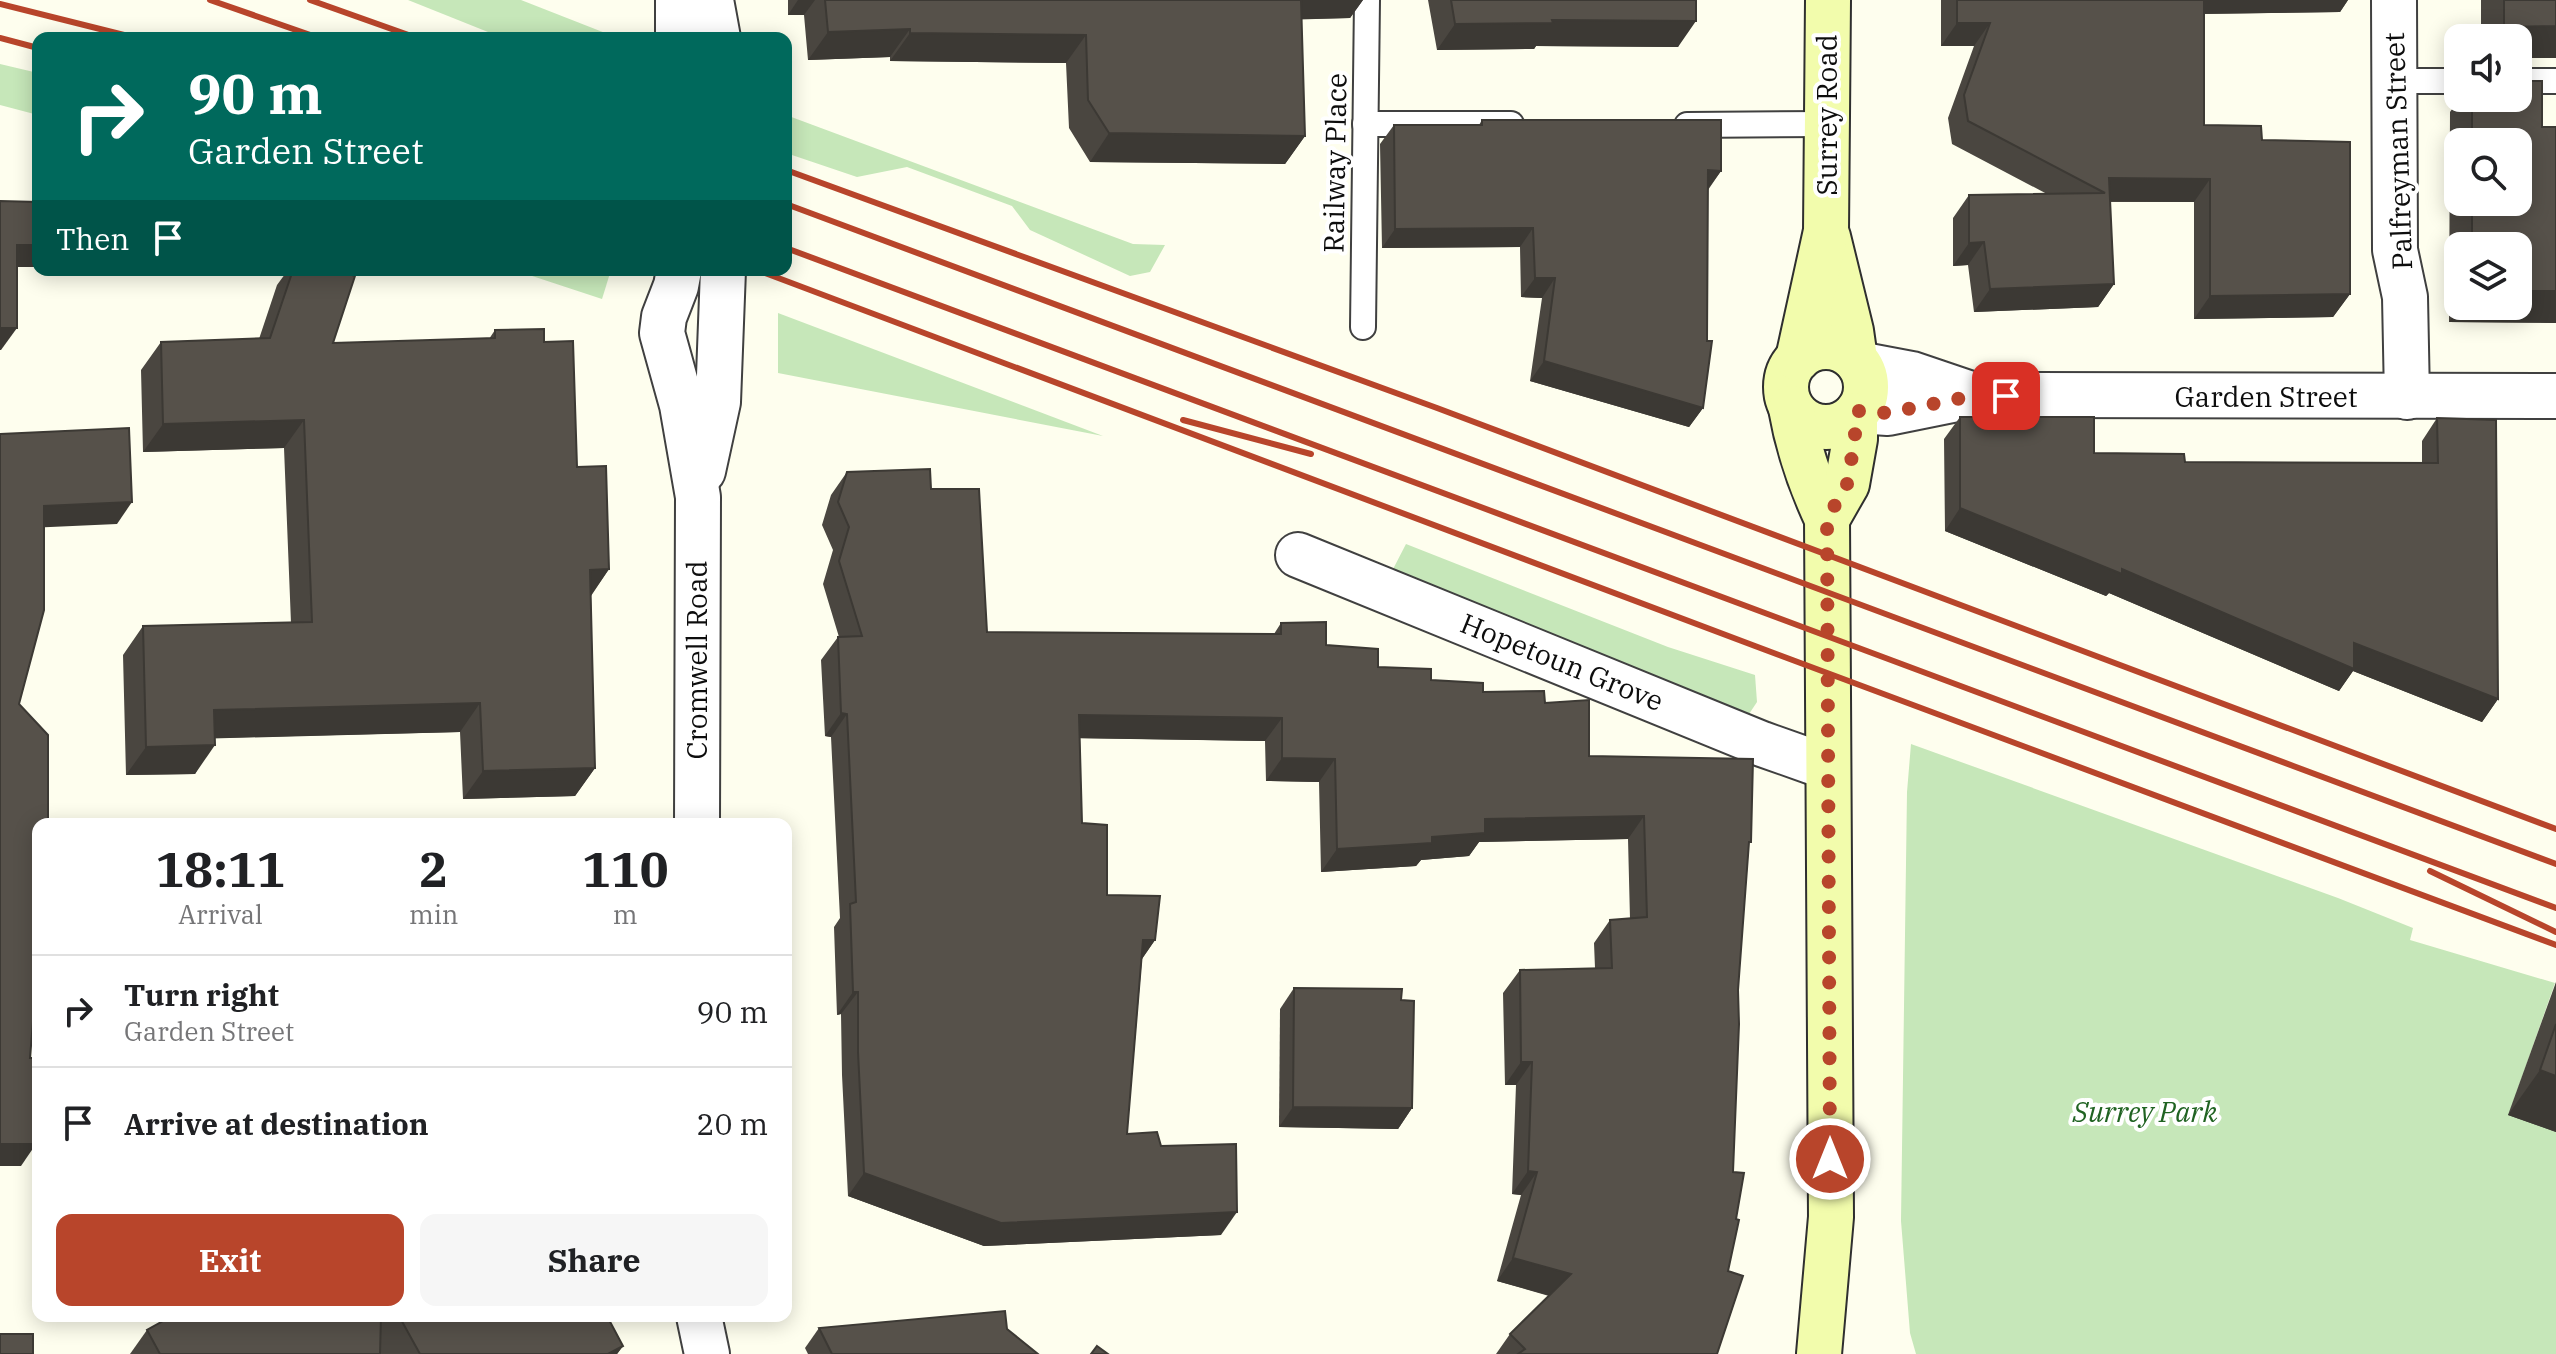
<!DOCTYPE html>
<html lang="en">
<head>
<meta charset="utf-8">
<style>
	body { margin:0; font-family:"IBM Plex Serif",serif; background:#f6f6f6; color:#202124; height:100vh; display:flex; flex-direction:column; font-size:30px; white-space:nowrap }
	* { box-sizing:border-box; margin:0 }
	p { font-size:26px; color:#757577 }
	.icon { flex:none; width:44px; height:44px; fill:none; stroke:currentColor; stroke-width:2; stroke-linecap:round; stroke-linejoin:round }
	.map { position:relative; flex:1; overflow:hidden }
	.drawer { position:absolute; left:32px; top:818px; width:760px; height:504px; display:flex; flex-direction:column; background:#fff; border-radius:16px; box-shadow:0 4px 20px #0003 }
	.drawer>* { flex:none }
	.banner { position:absolute; left:32px; top:32px; width:760px; height:244px; border-radius:16px; box-shadow:0 4px 20px #0003; background:#00695c; color:#fff; overflow:hidden }
	.controls { position:absolute; left:2444px; top:24px; display:grid; gap:16px }
	.controls a { display:grid; place-items:center; width:88px; height:88px; border-radius:16px; background:#fff; box-shadow:0 4px 20px #0003; font-size:40px }
	.pin { position:absolute; display:grid; place-items:center; width:68px; height:68px; color:#fff; margin:-34px; border-radius:16px; box-shadow:0 4px 12px #0006 }
	.me { position:absolute; width:88px; margin:-44px; rotate:0deg; stroke-linejoin:round; filter:drop-shadow(0 0 6px #0008) }
	.turn { display:flex; align-items:center; gap:28px; height:168px; padding:0 24px; font-size:36px }
	.turn .icon { width:104px; height:104px; stroke-width:2.5 }
	.turn b { display:block; font-size:56px; line-height:68px }
	.then { display:flex; align-items:center; height:76px; padding:0 24px; background:#0003; gap:16px; font-size:30px }
	.eta { display:flex; justify-content:space-evenly; align-items:center; height:136px; text-align:center }
	.eta b { font-size:48px; font-weight:700; line-height:56px }
	.action { display:flex; gap:16px; margin-top:auto; padding:16px 24px }
	.action a { flex:1; height:92px; border-radius:16px; background:#b8452b; color:#fff; font-size:32px; font-weight:700; line-height:92px; text-align:center }
	.action a+a { background:#f6f6f6; color:#202124 }
	ul { padding:0; list-style:none }
	li { display:flex; align-items:center; gap:24px; height:112px; padding:0 24px; border-top:2px solid #e0e0e0 }
	li div { flex:1 }
	li b { display:block; font-size:30px }
	li em { font-style:normal }
	.map>svg:first-child { display:block }
	.green { fill:#c6e7b9 }
	.lines { fill:none; stroke-linecap:round; stroke-linejoin:round }
	.lane-casing { stroke:#404040; stroke-width:28 }
	.street-casing { stroke:#404040; stroke-width:48 }
	.secondary-casing { stroke:#2f2f2f; stroke-width:48 }
	.lane { stroke:#fff; stroke-width:24 }
	.street { stroke:#fff; stroke-width:44 }
	.secondary { stroke:#f2fcac; stroke-width:44 }
	.rail { stroke:#b8452b; stroke-width:6 }
	.wall { fill:#4a4640; fill-rule:evenodd }
	.shaded-wall { fill:#3c3934 }
	.building { fill:#56514a; stroke:#3c3934; stroke-width:2 }
	.route { stroke:#b8452b; stroke-width:14; stroke-dasharray:0 25.2 }
	.labels { text-anchor:middle; stroke-width:8; stroke-linejoin:round; paint-order:stroke }
	.street-label { font-size:28px; fill:#0d0d0d; stroke:#fff }
	.park-label { font-size:28px; font-style:italic; fill:#206322; stroke:#fff }
</style>
</head>
<body>
<div class="map">
<svg width="2556" height="1354" viewBox="0 0 2556 1354">
	<rect width="100%" height="100%" fill="#fefeee"/>
	<g class="green">
		<polygon points="408,0 521,0 618,38 503,38"/>
		<polygon points="0,64 38,73 38,115 0,105"/>
		<polygon points="786,115 1133,244 1165,245 1150,272 1130,276 1030,230 1012,206 907,167 857,177 786,153"/>
		<polygon points="514,270 611,270 602,299"/>
		<polygon points="778,313 1103,436 778,373"/>
		<polygon points="1406,544 1668,647 1755,675 1757,702 1749,714 1744,716 1391,573"/>
		<polygon points="1911,744 2338,898 2413,928 2410,940 2555,983 2509,1114 2556,1132 2556,1354 1916,1354 1910,1333 1901,1221 1907,792"/>
	</g>
	<g class="lines">
		<g class="lane-casing">
			<g id="lane">
				<polyline points="2395,81 2458,81"/>
				<polyline points="2518,81 2556,81"/>
				<polyline points="1365,124 1511,124"/>
				<polyline points="1687,125 1828,124"/>
				<polyline points="1363,327 1367,0"/>
			</g>
		</g>
		<g class="street-casing">
			<g id="street">
				<polyline points="678,0 678,38"/>
				<polyline points="711,0 718,38"/>
				<polyline points="2394,0 2395,250 2405,297 2407,397"/>
				<polyline points="679,270 676,286 664,317 662,333 682,405 698,497 697,824"/>
				<polyline points="1859,364 1912,374 1974,395"/>
				<polyline points="1858,411 1888,413 1977,395 2556,396"/>
				<polyline points="703,471 718,402 723,270"/>
				<polyline points="1298,555 1762,744 1827,767"/>
				<polyline points="699,1316 707,1354"/>
			</g>
		</g>
		<g class="secondary-casing">
			<g id="secondary">
				<polyline points="1828,237 1851,331 1855,359"/>
				<circle cx="1826" cy="387" r="40"/>
				<polyline points="1798,359 1826,231 1828,0"/>
				<path d="M1791,408C1798,448 1810,483 1827,519L1831,1217L1819,1354"/>
				<polyline points="1827,519 1847,484 1855,439 1855,415"/>
			</g>
		</g>
		<use href="#lane" class="lane"/>
		<use href="#street" class="street"/>
		<use href="#secondary" class="secondary"/>
		<g class="rail">
			<polyline points="210,0 319,38"/>
			<polyline points="310,0 417,38"/>
			<polyline points="0,4 136,38"/>
			<polyline points="0,38 38,48"/>
			<polyline points="786,170 1437,408 2556,829"/>
			<polyline points="786,204 2556,864"/>
			<polyline points="786,248 2556,908"/>
			<polyline points="757,270 1755,646 2556,945"/>
			<polyline points="1183,420 1311,454"/>
			<polyline points="2430,871 2556,932"/>
		</g>
	</g>
	<g class="wall">
		<polygon points="788,0 1363,0 1350,18 1301,19 1305,136 1285,164 1090,162 1069,128 1066,63 890,61 890,57 808,60 804,15 788,15"/>
		<polygon points="1428,0 1696,0 1678,47 1536,46 1534,49 1437,50"/>
		<polygon points="1941,0 2348,0 2340,12 2204,14 2204,125 2262,140 2350,294 2333,317 2194,319 2194,202 2110,202 2114,284 2098,307 1974,312 1968,265 1953,266 1953,218 1969,195 2047,194 1952,144 1948,118 1974,46 1941,46"/>
		<polygon points="2481,0 2556,0 2556,58 2518,58 2518,38 2481,38"/>
		<path d="M2460,98H2518L2542,127L2556,323L2449,322L2450,112ZM2458,142H2518V202H2458ZM2458,246H2518V306H2458Z"/>
		<polygon points="1482,120 1721,171 1708,190 1703,408 1689,427 1530,381 1542,298 1521,297 1520,247 1382,248 1380,144 1394,125 1479,125"/>
		<polygon points="288,270 337,270 333,343 489,339 495,330 544,342 577,467 609,569 591,596 595,768 575,796 463,799 460,732 215,738 195,774 126,775 123,655 143,626 291,623 284,448 143,452 141,370 161,342 259,339 277,285"/>
		<polygon points="1960,417 2094,453 2185,462 2422,463 2422,441 2437,418 2498,699 2482,722 2353,671 2339,691 2109,593 2106,596 1945,531 1944,439"/>
		<polygon points="847,472 931,489 987,632 1274,634 1281,623 1326,645 1378,667 1483,692 1545,703 1589,756 1749,846 1738,990 1728,1271 1717,1354 1496,1354 1510,1334 1549,1296 1497,1281 1521,1195 1512,1194 1516,1085 1505,1085 1503,993 1520,970 1595,968 1594,943 1610,920 1630,919 1628,839 1479,842 1469,856 1421,860 1416,866 1321,872 1319,782 1266,781 1265,741 1080,738 1082,823 1107,895 1155,940 1142,959 1127,1134 1161,1146 1221,1235 984,1246 848,1196 842,1075 841,1014 837,1015 834,927 840,918 831,737 825,736 821,660 838,637 839,637 823,584 833,550 822,525 831,495"/>
		<polygon points="2556,982 2556,1132 2508,1115"/>
		<polygon points="1294,988 1412,1108 1398,1129 1279,1127 1280,1009"/>
		<polygon points="172,1316 607,1316 623,1346 617,1354 130,1354 147,1330"/>
		<polygon points="819,1328 1007,1329 1038,1354 808,1354 805,1348"/>
	</g>
	<g class="shaded-wall">
		<polygon points="798,0 815,0 804,15 788,15"/>
		<polygon points="1295,0 1363,0 1350,18 1281,20"/>
		<polygon points="2198,0 2348,0 2340,12 2188,14"/>
		<polygon points="1552,20 1696,21 1678,47 1536,46 1534,49 1437,50 1455,24"/>
		<polygon points="1957,23 1990,23 1974,46 1941,46"/>
		<polygon points="2556,26 2556,58 2518,58 2518,38 2496,38 2504,27"/>
		<polygon points="910,29 890,57 808,60 828,32"/>
		<polygon points="910,33 1086,35 1066,63 890,61"/>
		<polygon points="1109,133 1305,136 1285,164 1090,162"/>
		<polygon points="1708,170 1721,171 1707,190"/>
		<polygon points="2109,178 2210,179 2194,202 2099,201"/>
		<polygon points="1533,228 1520,247 1382,248 1395,229"/>
		<polygon points="1984,242 1968,265 1953,266 1969,243"/>
		<polygon points="17,245 38,245 38,267 1,267"/>
		<polygon points="1535,278 1555,278 1542,298 1521,297"/>
		<polygon points="2114,284 2098,307 1974,312 1990,289"/>
		<polygon points="2518,291 2556,291 2556,323 2449,322 2461,306 2518,306"/>
		<polygon points="2350,294 2333,317 2194,319 2210,296"/>
		<polygon points="0,328 17,328 1,350 0,350"/>
		<polygon points="1544,361 1703,408 1689,427 1530,381"/>
		<polygon points="304,420 284,448 143,452 163,424"/>
		<polygon points="132,502 117,524 28,528 44,506"/>
		<polygon points="1960,508 2122,569 2354,643 2498,699 2482,722 2353,671 2339,691 2109,593 2106,596 1945,531"/>
		<polygon points="609,569 589,598 590,570"/>
		<polygon points="480,703 460,732 194,739 214,710"/>
		<polygon points="841,713 847,714 831,737 825,736"/>
		<polygon points="1079,715 1282,718 1265,741 1063,738"/>
		<polygon points="215,745 195,774 126,775 146,747"/>
		<polygon points="1282,758 1335,759 1319,782 1266,781"/>
		<polygon points="595,768 575,796 463,799 483,771"/>
		<polygon points="1644,816 1628,839 1479,842 1469,856 1421,860 1416,866 1321,872 1337,849 1432,837 1485,819"/>
		<polygon points="1143,940 1155,940 1139,963"/>
		<polygon points="853,992 858,992 841,1014 837,1015"/>
		<polygon points="1521,1062 1532,1062 1516,1085 1505,1085"/>
		<polygon points="2540,1070 2556,1076 2556,1132 2508,1115"/>
		<polygon points="1293,1107 1412,1108 1398,1129 1279,1127"/>
		<polygon points="0,1144 36,1144 21,1166 0,1166"/>
		<polygon points="1528,1171 1537,1172 1521,1195 1512,1194"/>
		<polygon points="864,1173 1237,1212 1221,1235 984,1246 848,1196"/>
		<polygon points="1513,1258 1571,1274 1555,1297 1497,1281"/>
		<polygon points="623,1346 617,1354 608,1354"/>
	</g>
	<g class="building">
		<polygon points="825,0 1301,0 1305,136 1109,133 1088,100 1086,35 910,33 910,29 828,32"/>
		<polygon points="1451,0 1696,0 1696,21 1552,20 1553,23 1455,24"/>
		<polygon points="1957,0 2204,0 2204,125 2261,126 2262,140 2350,142 2350,294 2210,296 2210,179 2109,178 2114,284 1990,289 1984,242 1969,243 1969,195 2105,193 1968,121 1964,95 1990,23 1957,23"/>
		<polygon points="2504,0 2556,0 2556,26 2504,27"/>
		<polygon points="2518,81 2542,81 2542,127 2556,127 2556,291 2518,291 2518,246 2472,246 2472,202 2518,202 2518,142 2472,142 2472,98 2518,98"/>
		<polygon points="1482,120 1721,120 1721,171 1708,170 1707,341 1712,341 1703,408 1544,361 1555,278 1535,278 1533,228 1395,229 1394,125 1482,125"/>
		<polygon points="0,201 38,202 38,245 17,245 17,328 0,328"/>
		<polygon points="293,270 337,270 355,276 333,343 495,338 495,330 544,329 544,342 573,341 577,467 606,466 609,569 590,570 595,768 483,771 480,703 214,710 215,745 146,747 143,626 312,622 304,420 163,424 161,342 270,338"/>
		<polygon points="1960,417 2094,417 2094,453 2184,454 2185,462 2438,463 2437,418 2496,420 2498,699 2354,643 2354,669 2122,569 2122,574 1960,508"/>
		<polygon points="129,428 132,502 44,506 44,610 19,704 48,735 48,824 38,824 38,961 30,1058 36,1058 36,1144 0,1144 0,434"/>
		<polygon points="930,469 931,489 979,489 987,632 1281,634 1281,623 1326,622 1326,645 1378,649 1378,667 1431,669 1431,680 1483,683 1483,692 1544,691 1545,703 1589,700 1589,756 1753,759 1751,842 1749,842 1738,990 1739,1024 1733,1172 1744,1173 1736,1219 1739,1220 1728,1271 1743,1276 1717,1354 1518,1354 1525,1349 1510,1334 1571,1274 1513,1258 1537,1172 1528,1171 1532,1062 1521,1062 1520,970 1612,968 1610,920 1647,917 1644,816 1485,819 1485,833 1432,837 1432,843 1337,849 1335,759 1282,758 1282,718 1079,715 1082,823 1107,825 1107,895 1160,896 1155,940 1143,940 1127,1134 1157,1132 1161,1146 1236,1144 1237,1212 1001,1223 864,1173 858,1052 858,992 853,992 850,904 856,902 847,714 841,713 838,637 862,636 839,561 849,527 838,502 847,472"/>
		<polygon points="1294,988 1402,989 1401,1000 1414,1001 1412,1108 1293,1107"/>
		<polygon points="2556,1024 2556,1076 2540,1070"/>
		<polygon points="1005,1311 1007,1329 1038,1354 832,1354 819,1328"/>
		<polygon points="172,1316 381,1316 380,1354 160,1354 147,1330"/>
		<polygon points="399,1316 607,1316 623,1346 608,1354 420,1354"/>
		<rect x="0" y="1334" width="33" height="20"/>
		<polygon points="1097,1346 1108,1354 1091,1354"/>
	</g>
	<g class="lines">
		<polyline class="route" points="1830,1159 1827,519 1847,484 1855,439 1855,415 1858,411 1888,413 1977,395 2006,396"/>
	</g>
	<g class="labels">
		<g class="street-label">
			<text transform="translate(1827 115) rotate(-90)" y="10">Surrey Road</text>
			<text transform="translate(2398 151) rotate(-92)" y="10">Palfreyman Street</text>
			<text transform="translate(1335 163) rotate(-89)" y="10">Railway Place</text>
			<text x="2266" y="407">Garden Street</text>
			<text transform="translate(697 660) rotate(-90)" y="10">Cromwell Road</text>
			<text transform="translate(1562 662) rotate(22)" y="10">Hopetoun Grove</text>
		</g>
		<g class="park-label">
			<text x="2145" y="1122">Surrey Park</text>
		</g>
	</g>
</svg>
<div class="controls">
<a><svg class="icon" aria-label="sound" viewBox="0 0 24 24"><path d="M4 9h4l5-4v14l-5-4H4zM17 9q2 3 0 6"/></svg></a>
<a><svg class="icon" aria-label="search" viewBox="0 0 24 24"><circle cx="10" cy="10" r="6"/><path d="M15 15l6 6"/></svg></a>
<a><svg class="icon" aria-label="layers" viewBox="0 0 24 24"><path d="M12 4l9 5-9 5-9-5zM3 14l9 5 9-5"/></svg></a>
</div>
<div class="pin" style="left:2006px;top:396px;background:#d93025"><svg class="icon" aria-label="arrive" viewBox="0 0 24 24"><path d="M6 21V4h12l-3 4 3 4H6"/></svg></div>
<svg class="me" style="left:1830px;top:1159px" viewBox="-20 -20 40 40"><circle r="17" fill="#b8452b" stroke="#fff" stroke-width="3"/><path d="M0-11L8 9 0 5-8 9z" fill="#fff"/></svg>
<div class="banner">
<div class="turn"><svg class="icon" aria-label="right" viewBox="0 0 24 24"><path d="M7 20v-9h11M14 6l5 5-5 5"/></svg><div><b>90 m</b>Garden Street</div></div>
<div class="then">Then<svg class="icon" aria-label="arrive" viewBox="0 0 24 24"><path d="M6 21V4h12l-3 4 3 4H6"/></svg></div>
</div>
<section class="drawer">
<div class="eta">
<div><b>18:11</b><p>Arrival</p></div>
<div><b>2</b><p>min</p></div>
<div><b>110</b><p>m</p></div>
</div>
<ul>
<li><svg class="icon" aria-label="right" viewBox="0 0 24 24"><path d="M7 20v-9h11M14 6l5 5-5 5"/></svg><div><b>Turn right</b><p>Garden Street</p></div><em>90 m</em></li>
<li><svg class="icon" aria-label="arrive" viewBox="0 0 24 24"><path d="M6 21V4h12l-3 4 3 4H6"/></svg><div><b>Arrive at destination</b></div><em>20 m</em></li>
</ul>
<div class="action"><a>Exit</a><a>Share</a></div>
</section>
</div>
</body>
</html>
